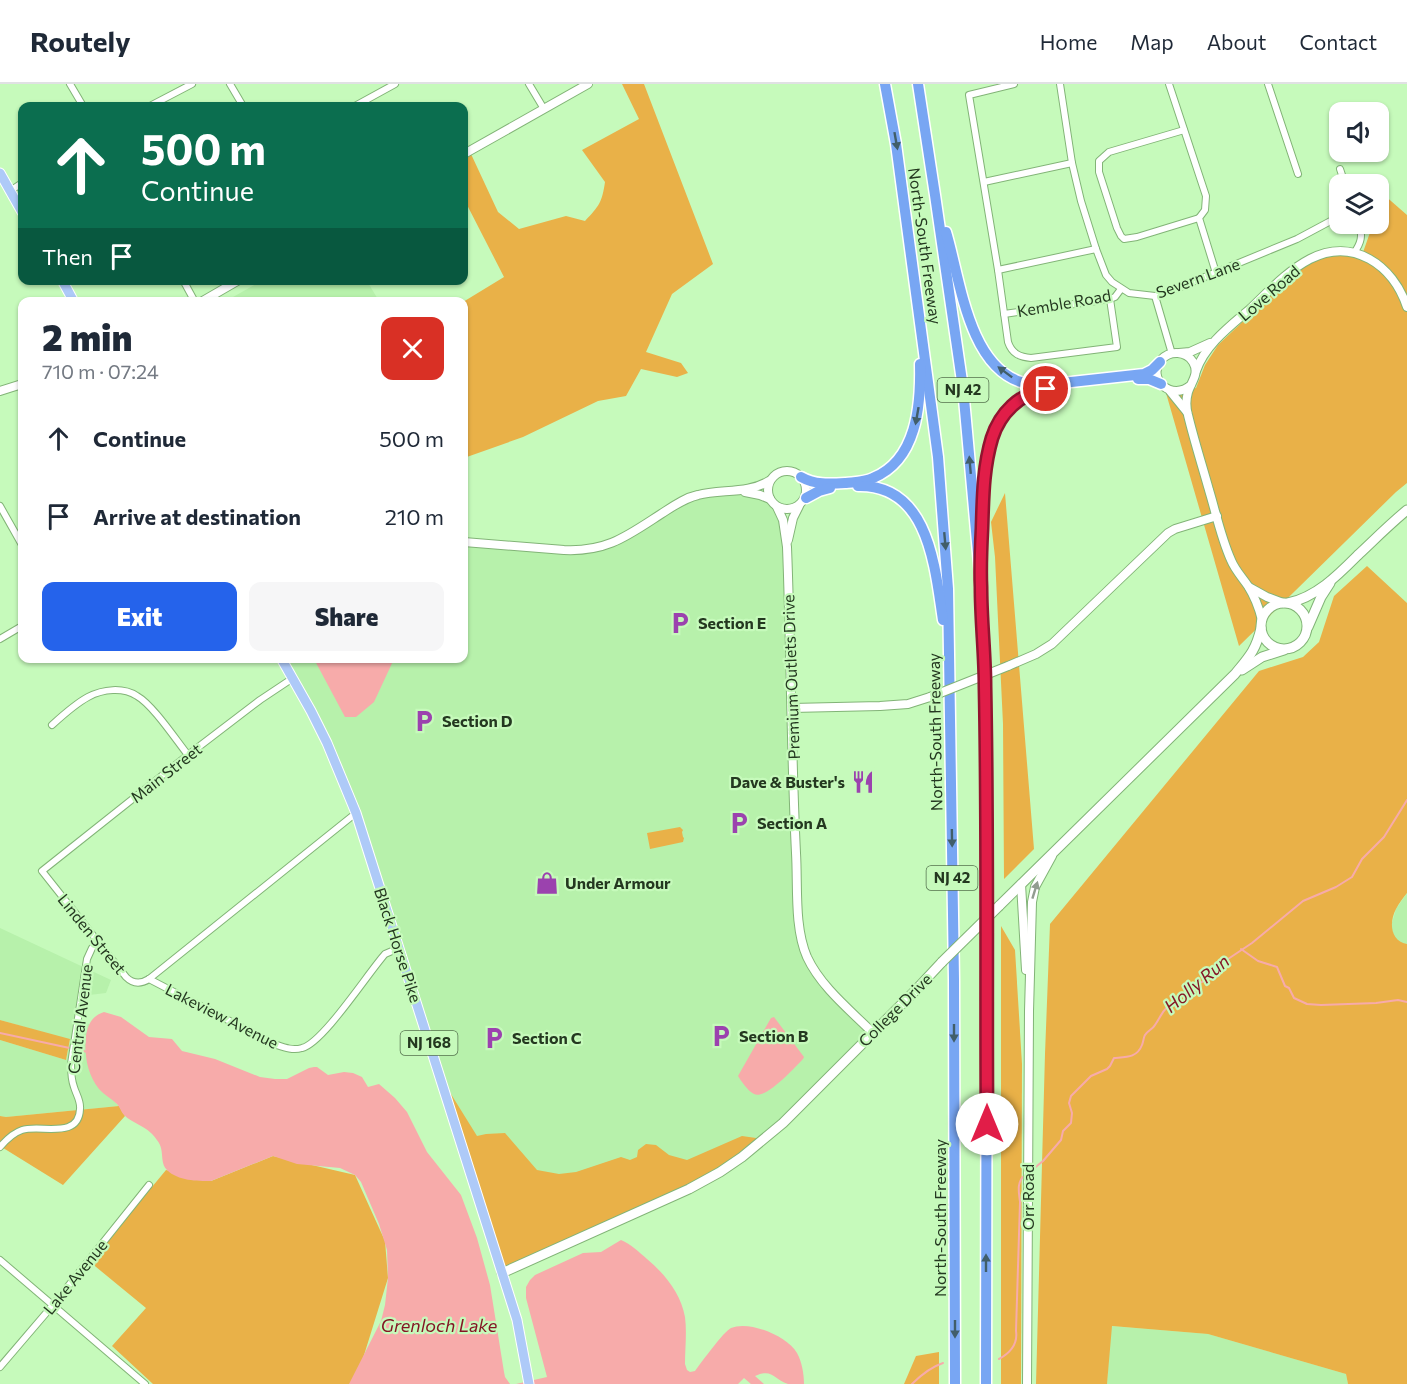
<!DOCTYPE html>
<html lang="en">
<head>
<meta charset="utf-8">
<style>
	body { margin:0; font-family:Commissioner,sans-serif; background:#f6f6f7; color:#1f2937; height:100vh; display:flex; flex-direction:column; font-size:22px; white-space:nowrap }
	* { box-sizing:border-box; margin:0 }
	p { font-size:20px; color:#747a83 }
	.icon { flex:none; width:33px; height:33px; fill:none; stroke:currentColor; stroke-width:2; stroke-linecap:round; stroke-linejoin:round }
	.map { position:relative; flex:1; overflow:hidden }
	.panel { position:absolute; left:18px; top:213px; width:450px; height:366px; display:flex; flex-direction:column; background:#fff; border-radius:12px; box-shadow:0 2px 4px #0004 }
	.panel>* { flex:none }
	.guide { position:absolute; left:18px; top:18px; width:450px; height:183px; border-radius:12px; box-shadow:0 2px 4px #0004; background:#0b6e4f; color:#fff; overflow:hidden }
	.buttons { position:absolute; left:1329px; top:18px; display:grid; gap:12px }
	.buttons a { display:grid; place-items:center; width:60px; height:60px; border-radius:12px; background:#fff; box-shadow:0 2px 4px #0004; font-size:30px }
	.pin { position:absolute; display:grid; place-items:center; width:51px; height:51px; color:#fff; margin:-26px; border:3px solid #fff; border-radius:50%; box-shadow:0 2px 6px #0007 }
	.me { position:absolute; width:66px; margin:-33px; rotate:0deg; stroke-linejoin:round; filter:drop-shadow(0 0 4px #0008) }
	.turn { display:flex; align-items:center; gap:21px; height:126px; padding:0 24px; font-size:27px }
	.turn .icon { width:78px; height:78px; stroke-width:2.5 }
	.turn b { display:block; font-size:42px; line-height:51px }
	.then { display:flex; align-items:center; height:57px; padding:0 24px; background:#0003; gap:12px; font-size:22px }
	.round { display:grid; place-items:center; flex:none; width:63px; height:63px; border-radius:12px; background:#f6f6f7 }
	.head { display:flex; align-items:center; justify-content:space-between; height:102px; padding:0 24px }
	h1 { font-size:36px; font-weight:800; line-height:45px }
	.cta { display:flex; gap:12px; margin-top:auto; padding:12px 24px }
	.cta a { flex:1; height:69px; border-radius:12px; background:#2563eb; color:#fff; font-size:24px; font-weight:800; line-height:69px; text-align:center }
	.cta a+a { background:#f6f6f7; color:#1f2937 }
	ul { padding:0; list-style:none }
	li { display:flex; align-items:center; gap:18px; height:78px; padding:0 24px }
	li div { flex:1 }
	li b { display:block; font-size:22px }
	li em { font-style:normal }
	header { display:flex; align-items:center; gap:36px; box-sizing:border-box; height:84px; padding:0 30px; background:#fff; border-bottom:2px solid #e0e1e3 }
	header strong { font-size:28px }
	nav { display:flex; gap:33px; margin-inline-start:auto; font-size:21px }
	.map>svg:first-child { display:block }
	.built { fill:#b7f1ab }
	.green { fill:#e9b148 }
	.water { fill:#f7abaa }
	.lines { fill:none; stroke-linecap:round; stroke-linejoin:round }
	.stream { stroke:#f7abaa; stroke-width:2 }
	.minor-casing { stroke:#82b477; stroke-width:8 }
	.tertiary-casing { stroke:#82b477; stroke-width:10 }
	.secondary-casing { stroke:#82b477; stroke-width:11 }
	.primary-casing { stroke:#fff; stroke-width:11 }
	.motorway-casing { stroke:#fff; stroke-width:13 }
	.minor { stroke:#fff; stroke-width:6 }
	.tertiary { stroke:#fff; stroke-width:8 }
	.secondary { stroke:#fff; stroke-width:9 }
	.primary { stroke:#aecaf8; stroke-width:9 }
	.motorway { stroke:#78a6f3; stroke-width:10 }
	.tertiary-bridge-casing { stroke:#82b477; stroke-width:10; stroke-linecap:butt }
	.secondary-bridge-casing { stroke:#82b477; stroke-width:11; stroke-linecap:butt }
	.tertiary-bridge { stroke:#fff; stroke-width:8 }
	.secondary-bridge { stroke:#fff; stroke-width:9 }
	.oneway { fill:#415e6a }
	.oneway2 { fill:#929c90 }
	.route-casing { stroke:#92132f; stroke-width:15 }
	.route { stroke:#e11d48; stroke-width:10 }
	.labels { text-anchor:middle; stroke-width:4.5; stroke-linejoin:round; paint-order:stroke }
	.shield { fill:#c6fabb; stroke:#55724e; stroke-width:1.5 }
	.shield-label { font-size:15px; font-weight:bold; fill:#243820 }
	.street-label { font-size:16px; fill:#243820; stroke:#c6fabb }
	.poi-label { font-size:16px; font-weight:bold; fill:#243820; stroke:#c6fabb; text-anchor:start }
	.water-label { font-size:18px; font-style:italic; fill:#841625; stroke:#c6fabb }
</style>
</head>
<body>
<header>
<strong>Routely</strong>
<nav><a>Home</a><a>Map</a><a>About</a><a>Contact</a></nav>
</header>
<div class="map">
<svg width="1407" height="1300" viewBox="0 0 1407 1300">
	<rect width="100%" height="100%" fill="#c6fabb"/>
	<g class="built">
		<polygon points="263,196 367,197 379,217 226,217"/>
		<polygon points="746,408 770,415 777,423 783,436 798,834 813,884 873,949 742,1073 502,1189 375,786 327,659 281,575 464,574 464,458 564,466 605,462 687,415"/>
		<polygon points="1407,809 1407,860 1401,859 1394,853 1391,842 1396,825"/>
		<polygon points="0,844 111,896 106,909 81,912 78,935 89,940 94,997 119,1022 6,1033 0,1032 0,956 66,976 70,956 0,936"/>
		<polygon points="1111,1242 1208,1250 1346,1290 1348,1300 1107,1300"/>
	</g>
	<g class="green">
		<path d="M622,0H644L713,180L672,210L646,268L681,279L688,289L677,293L641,285L626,312L598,317L523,353L464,374L463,218L504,193L464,115V74L471,70L498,128L519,145L566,132L585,137C599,122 602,119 605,98L582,66L639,35Z"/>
		<polygon points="1383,110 1407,131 1407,399 1396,408 1239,562 1166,309 1196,304 1205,281 1218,261 1293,190 1312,177 1331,172 1344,171 1361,174 1373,140 1378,140 1379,122"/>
		<polygon points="1005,409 1034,765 1004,795 1003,640 995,473 991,438"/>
		<path d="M1367,482L1407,519V809C1403,814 1399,819 1396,825C1389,838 1390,857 1407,860V1300H1348L1346,1290L1208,1250L1112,1242L1107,1300H1036L1045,970L1050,840L1259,587L1303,573L1319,558L1334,512Z"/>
		<polygon points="680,743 683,746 682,748 683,753 684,754 683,758 650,765 647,749"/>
		<polygon points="1001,842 1015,866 1022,980 1021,1300 1001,1300"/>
		<polygon points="0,936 70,955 66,976 0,956"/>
		<polygon points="441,994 477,1052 486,1050 505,1049 537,1086 559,1090 576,1088 621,1073 630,1076 637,1073 638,1066 646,1060 656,1061 669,1071 687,1076 742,1052 763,1055 720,1088 502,1189"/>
		<polygon points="119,1022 125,1032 63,1101 0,1062 0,1032 6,1033"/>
		<polygon points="273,1072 355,1091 385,1157 388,1194 355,1300 153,1300 112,1262 146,1224 90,1178 166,1086 211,1097"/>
		<polygon points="939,1268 939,1300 904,1300 916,1272"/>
	</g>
	<g class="water">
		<polygon points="314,575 394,575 374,618 356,633 345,633"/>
		<path d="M104,928L121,933L149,953L172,955L182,967L215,975L260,993L275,995H287L309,984L314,983H317L328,991L344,988L353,989L362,993L368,1003L379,1000L395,1014L407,1028L427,1068L461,1111L477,1154L490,1201L504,1288L505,1293L510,1300H349L381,1237L385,1221L388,1194L387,1166L379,1140L361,1098L355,1091L340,1084L297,1080L273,1072L211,1097C197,1097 178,1097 167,1086C161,1080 163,1072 161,1064C160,1059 155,1053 151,1049C143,1041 132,1039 124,1031C121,1028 120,1023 117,1020C111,1014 104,1011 99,1005C87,990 84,970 86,952C88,940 92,932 104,928Z"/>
		<path d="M774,933L804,973L803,975C795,983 766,1016 754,1010C748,1007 741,997 738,992L771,934Z"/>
		<path d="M621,1156C631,1160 639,1168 647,1175C665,1190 681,1210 685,1233C687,1248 685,1265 685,1280L687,1286L690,1288L695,1287C701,1279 724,1247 731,1244C749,1236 787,1252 797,1269C802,1278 804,1290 804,1300C799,1300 792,1300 788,1300C773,1295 773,1284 755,1292L764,1300H751L744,1294L738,1300H516L547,1293L526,1214V1203L530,1196L535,1191L583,1169L601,1168Z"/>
	</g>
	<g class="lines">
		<g class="stream">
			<polyline points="1241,865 1258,877 1277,883 1285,902 1289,904 1294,914 1307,920 1321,921 1376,919 1398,916 1407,918"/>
			<polyline points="0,949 88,968"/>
			<path d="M1032,1086L1043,1077L1061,1056L1063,1047L1071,1039L1072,1029L1069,1019L1071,1012L1091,992L1107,985L1110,982L1114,974C1126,973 1137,974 1142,961C1143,959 1144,952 1145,951C1147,947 1153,945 1155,941C1164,928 1161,925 1178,918L1180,913L1187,909L1198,899L1202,898L1210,892L1216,883L1252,859L1303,817L1336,803L1352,793L1362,775L1384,753L1407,716"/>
			<path d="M999,1275C1010,1269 1018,1260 1016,1247L1020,1118C1019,1109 1016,1098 1025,1091"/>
			<path d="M912,1300C921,1291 931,1283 943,1279"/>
		</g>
		<g class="minor-casing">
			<g id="minor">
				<polyline points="70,0 83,22"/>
				<polyline points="230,0 243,22"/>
				<polyline points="529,0 544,25"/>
				<path d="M1014,0L969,11L998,186L1008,258C1012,270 1020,273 1031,274L1117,263L1110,215"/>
				<polyline points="1060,0 1072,79 1081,117 1096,165 1106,191 1112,198 1129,209 1155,212 1178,204 1297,155 1340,132"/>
				<polyline points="1169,0 1206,112 1205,126 1199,134 1216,189"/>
				<polyline points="1268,0 1298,90"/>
				<polyline points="150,22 192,0"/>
				<polyline points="355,22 395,0"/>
				<polyline points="1184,46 1109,68 1099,77 1099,88 1117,144 1121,152 1124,155 1137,153 1199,134"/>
				<polyline points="1340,85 1345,100"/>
				<polyline points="984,98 1072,79"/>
				<polyline points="10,107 22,99"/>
				<path d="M1354,169C1361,159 1363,152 1359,140"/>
				<polyline points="998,186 1096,165"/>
				<polyline points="183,196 195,218"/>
				<polyline points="1155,212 1172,270"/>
				<polyline points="1004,230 1110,215 1115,213 1121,205"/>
				<polyline points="0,422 22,461"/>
				<polyline points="0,555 22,542"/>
				<path d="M293,594L260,616L188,671L42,787L126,893C133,900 141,900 149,895L356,729"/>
				<path d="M52,641C63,631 75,620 88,613C103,605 123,603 137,612C153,621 176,656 188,671"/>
				<path d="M149,895L274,960C283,963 292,967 302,964C323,959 368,889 385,870L399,864"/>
				<path d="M0,1063C6,1056 13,1049 22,1046C40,1040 79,1056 80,1025C81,1017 76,1010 74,1003C71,995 71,988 71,980L87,875L92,864L98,858"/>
				<polyline points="0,1176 145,1300"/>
				<polyline points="0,1283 53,1221 149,1101"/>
			</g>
		</g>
		<g class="tertiary-casing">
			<g id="tertiary">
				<polyline points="464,70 588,0"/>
				<polyline points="201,218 239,196"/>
				<polyline points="1179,269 1190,268 1210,259"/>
				<path d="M1196,287C1205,261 1229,243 1250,225C1268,208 1287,187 1310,175C1353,153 1393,181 1407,223"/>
				<path d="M1191,301C1172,318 1146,295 1161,276C1170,266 1186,267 1193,278C1200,290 1191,298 1188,308C1186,315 1186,324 1188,331C1194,356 1202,381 1209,406C1216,429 1221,454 1231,476C1235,486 1242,493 1248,502C1255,513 1259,524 1262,536"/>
				<polyline points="0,307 22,300"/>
				<polyline points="1170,307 1187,328"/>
				<circle cx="787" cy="406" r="19"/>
				<polyline points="745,408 760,411 770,415"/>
				<path d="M777,423L783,436L787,463C791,565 791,668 796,769C798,802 794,843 807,873C821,903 850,926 873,949"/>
				<polyline points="788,456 793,434 799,422"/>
				<path d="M464,458L564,466C607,468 627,452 661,430C672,423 684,414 698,411C721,405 748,410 769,397"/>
				<polyline points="1249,503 1267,513 1283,519"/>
				<polyline points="1008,582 1036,570 1052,560 1168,449 1175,445 1217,432"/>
				<polyline points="792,624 880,622 908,620 930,613"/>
				<polyline points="1021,800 1026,886"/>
				<polyline points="1027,1300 1029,927 1032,818 1035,803 1052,772"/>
			</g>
		</g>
		<g class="secondary-casing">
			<g id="secondary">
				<circle cx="1284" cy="542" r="23"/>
				<path d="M1288,519C1317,513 1339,490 1359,470C1375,455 1390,440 1407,426"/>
				<polyline points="1308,543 1321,513 1330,499"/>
				<polyline points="1242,586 1262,573 1284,566"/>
				<path d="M999,822L1235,590C1249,573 1256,566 1261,544"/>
				<polyline points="502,1189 689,1105 720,1088 742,1073 783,1039 914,908 942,878"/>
			</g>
		</g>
		<g class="primary-casing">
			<g id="primary">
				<polyline points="0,89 22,128"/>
				<polyline points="62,196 74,218"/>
				<polyline points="281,574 311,627 327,659 356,729 517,1236 529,1300"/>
			</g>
		</g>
		<g class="motorway-casing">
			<g id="motorway">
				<polyline points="885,0 896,60 938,373 948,505 954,895 955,1300"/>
				<polyline points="918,0 935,111 963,304 981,502 985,589 987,742 986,1300"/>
				<path d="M946,148C960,194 968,281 1021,298C1028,301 1036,301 1044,301L1144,290L1152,286L1160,278"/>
				<polyline points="1138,295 1149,295 1161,300"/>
				<path d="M801,393C815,401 829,400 846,399C855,398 865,398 873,394C917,376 921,321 920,280"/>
				<path d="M858,402C929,400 935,484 943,536"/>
				<polyline points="806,414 819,407 830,404"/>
				<path d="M982,451C983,398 980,319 1045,305"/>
			</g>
		</g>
		<use href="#minor" class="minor"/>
		<use href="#tertiary" class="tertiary"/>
		<use href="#secondary" class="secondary"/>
		<use href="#primary" class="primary"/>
		<use href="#motorway" class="motorway"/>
		<g class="tertiary-bridge-casing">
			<polyline id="tertiary-bridge" points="930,613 1008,582"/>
		</g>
		<g class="secondary-bridge-casing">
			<polyline id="secondary-bridge" points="942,878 999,822"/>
		</g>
		<use href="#tertiary-bridge" class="tertiary-bridge"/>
		<use href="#secondary-bridge" class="secondary-bridge"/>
	</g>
	<defs><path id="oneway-solid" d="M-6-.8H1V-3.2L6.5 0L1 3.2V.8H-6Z" transform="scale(1.5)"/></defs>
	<g class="oneway">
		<use href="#oneway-solid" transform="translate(896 57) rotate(80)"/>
		<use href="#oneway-solid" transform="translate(1005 288) rotate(-143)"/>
		<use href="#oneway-solid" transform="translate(917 332) rotate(100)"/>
		<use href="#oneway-solid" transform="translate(970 381) rotate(-95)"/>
		<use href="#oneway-solid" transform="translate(945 457) rotate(85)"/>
		<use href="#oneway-solid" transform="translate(952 754) rotate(89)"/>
		<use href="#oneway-solid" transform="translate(954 949) rotate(90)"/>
		<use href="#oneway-solid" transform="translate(986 1179) rotate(-90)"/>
		<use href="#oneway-solid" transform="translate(955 1245) rotate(90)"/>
	</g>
	<use class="oneway2" href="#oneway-solid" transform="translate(1035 806) rotate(-73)"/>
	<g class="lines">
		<g class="route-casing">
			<path id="route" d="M987,1040C986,894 988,749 985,603C985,570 981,537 981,503C980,484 981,464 982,444C983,414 983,384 992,354C1000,329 1019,310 1046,305"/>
		</g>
		<use href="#route" class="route"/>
	</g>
	<defs>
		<g id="parking-bare" transform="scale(1.8)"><path d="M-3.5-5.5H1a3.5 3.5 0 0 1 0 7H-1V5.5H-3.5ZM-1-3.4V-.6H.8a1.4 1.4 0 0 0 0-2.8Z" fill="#9b42ae" stroke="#c6fabb" stroke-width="2.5" paint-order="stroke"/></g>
		<g id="restaurant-bare" transform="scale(1.8)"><path d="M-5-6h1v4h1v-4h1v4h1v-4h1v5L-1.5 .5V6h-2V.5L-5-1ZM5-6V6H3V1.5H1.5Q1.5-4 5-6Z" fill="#9b42ae" stroke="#c6fabb" stroke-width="2.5" paint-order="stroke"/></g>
		<g id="shop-bare" transform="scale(1.8)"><path d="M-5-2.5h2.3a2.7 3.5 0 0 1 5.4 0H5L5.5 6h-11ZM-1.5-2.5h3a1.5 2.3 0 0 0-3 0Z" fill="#9b42ae" stroke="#c6fabb" stroke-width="2.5" paint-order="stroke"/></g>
	</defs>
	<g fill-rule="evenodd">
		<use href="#parking-bare" x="680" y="539"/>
		<use href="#parking-bare" x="424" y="637"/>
		<use href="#restaurant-bare" x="863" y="698"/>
		<use href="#parking-bare" x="739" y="739"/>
		<use href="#shop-bare" x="547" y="799"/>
		<use href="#parking-bare" x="721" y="952"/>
		<use href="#parking-bare" x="494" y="954"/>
	</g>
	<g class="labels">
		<g class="shield">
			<rect x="937.5" y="294" width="51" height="24" rx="4.5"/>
			<rect x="926.5" y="782" width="51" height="24" rx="4.5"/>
			<rect x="400.5" y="947" width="57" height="24" rx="4.5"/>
		</g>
		<g class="shield-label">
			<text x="963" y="311">NJ 42</text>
			<text x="952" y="799">NJ 42</text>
			<text x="429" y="964">NJ 168</text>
		</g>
		<g class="street-label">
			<text transform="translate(925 162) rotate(82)" y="6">North-South Freeway</text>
			<text transform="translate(1198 194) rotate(-20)" y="6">Severn Lane</text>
			<text transform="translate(1269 209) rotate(-41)" y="6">Love Road</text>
			<text transform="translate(1064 219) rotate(-10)" y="6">Kemble Road</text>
			<text transform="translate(791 593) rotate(-92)" y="6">Premium Outlets Drive</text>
			<text transform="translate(935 648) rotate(-91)" y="6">North-South Freeway</text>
			<text transform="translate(166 689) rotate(-38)" y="6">Main Street</text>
			<text transform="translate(92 850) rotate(51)" y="6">Linden Street</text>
			<text transform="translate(398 861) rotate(72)" y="6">Black Horse Pike</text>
			<text transform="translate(895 926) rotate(-45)" y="6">College Drive</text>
			<text transform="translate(222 932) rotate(27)" y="6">Lakeview Avenue</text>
			<text transform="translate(80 935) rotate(-83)" y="6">Central Avenue</text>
			<text transform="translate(1028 1113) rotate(-90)" y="6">Orr Road</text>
			<text transform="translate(940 1134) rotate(-90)" y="6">North-South Freeway</text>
			<text transform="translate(75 1193) rotate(-51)" y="6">Lake Avenue</text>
		</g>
		<g class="poi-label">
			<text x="698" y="545">Section E</text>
			<text x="442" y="643">Section D</text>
			<text x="845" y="704" text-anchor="end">Dave &amp; Buster's</text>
			<text x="757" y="745">Section A</text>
			<text x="565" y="805">Under Armour</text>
			<text x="739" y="958">Section B</text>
			<text x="512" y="960">Section C</text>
		</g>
		<g class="water-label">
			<text transform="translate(1197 900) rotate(-40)" y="6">Holly Run</text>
			<text x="439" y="1248">Grenloch Lake</text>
		</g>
	</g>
</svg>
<div class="buttons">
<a><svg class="icon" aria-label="sound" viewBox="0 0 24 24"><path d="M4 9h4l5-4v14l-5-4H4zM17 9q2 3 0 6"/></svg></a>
<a><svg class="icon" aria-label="layers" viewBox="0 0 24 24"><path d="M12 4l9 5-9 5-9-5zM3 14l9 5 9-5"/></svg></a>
</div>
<div class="pin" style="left:1046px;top:305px;background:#d93025"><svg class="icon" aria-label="arrive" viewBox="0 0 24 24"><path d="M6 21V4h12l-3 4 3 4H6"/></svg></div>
<svg class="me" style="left:987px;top:1040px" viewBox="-20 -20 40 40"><circle r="19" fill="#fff"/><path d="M0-13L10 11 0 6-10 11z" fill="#e11d48"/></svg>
<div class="guide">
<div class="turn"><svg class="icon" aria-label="ahead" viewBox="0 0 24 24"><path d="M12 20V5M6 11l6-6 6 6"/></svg><div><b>500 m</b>Continue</div></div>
<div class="then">Then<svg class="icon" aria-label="arrive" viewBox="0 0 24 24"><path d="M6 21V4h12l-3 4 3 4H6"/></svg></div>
</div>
<section class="panel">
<div class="head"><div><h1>2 min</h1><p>710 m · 07:24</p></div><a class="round" style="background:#d93025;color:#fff"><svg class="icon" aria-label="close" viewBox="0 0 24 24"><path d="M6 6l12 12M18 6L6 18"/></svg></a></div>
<ul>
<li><svg class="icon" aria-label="ahead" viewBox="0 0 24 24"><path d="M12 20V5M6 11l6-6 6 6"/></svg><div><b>Continue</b></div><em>500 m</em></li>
<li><svg class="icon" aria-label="arrive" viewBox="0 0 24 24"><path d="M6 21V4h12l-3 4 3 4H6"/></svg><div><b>Arrive at destination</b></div><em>210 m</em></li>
</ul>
<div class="cta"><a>Exit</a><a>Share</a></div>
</section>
</div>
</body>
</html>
